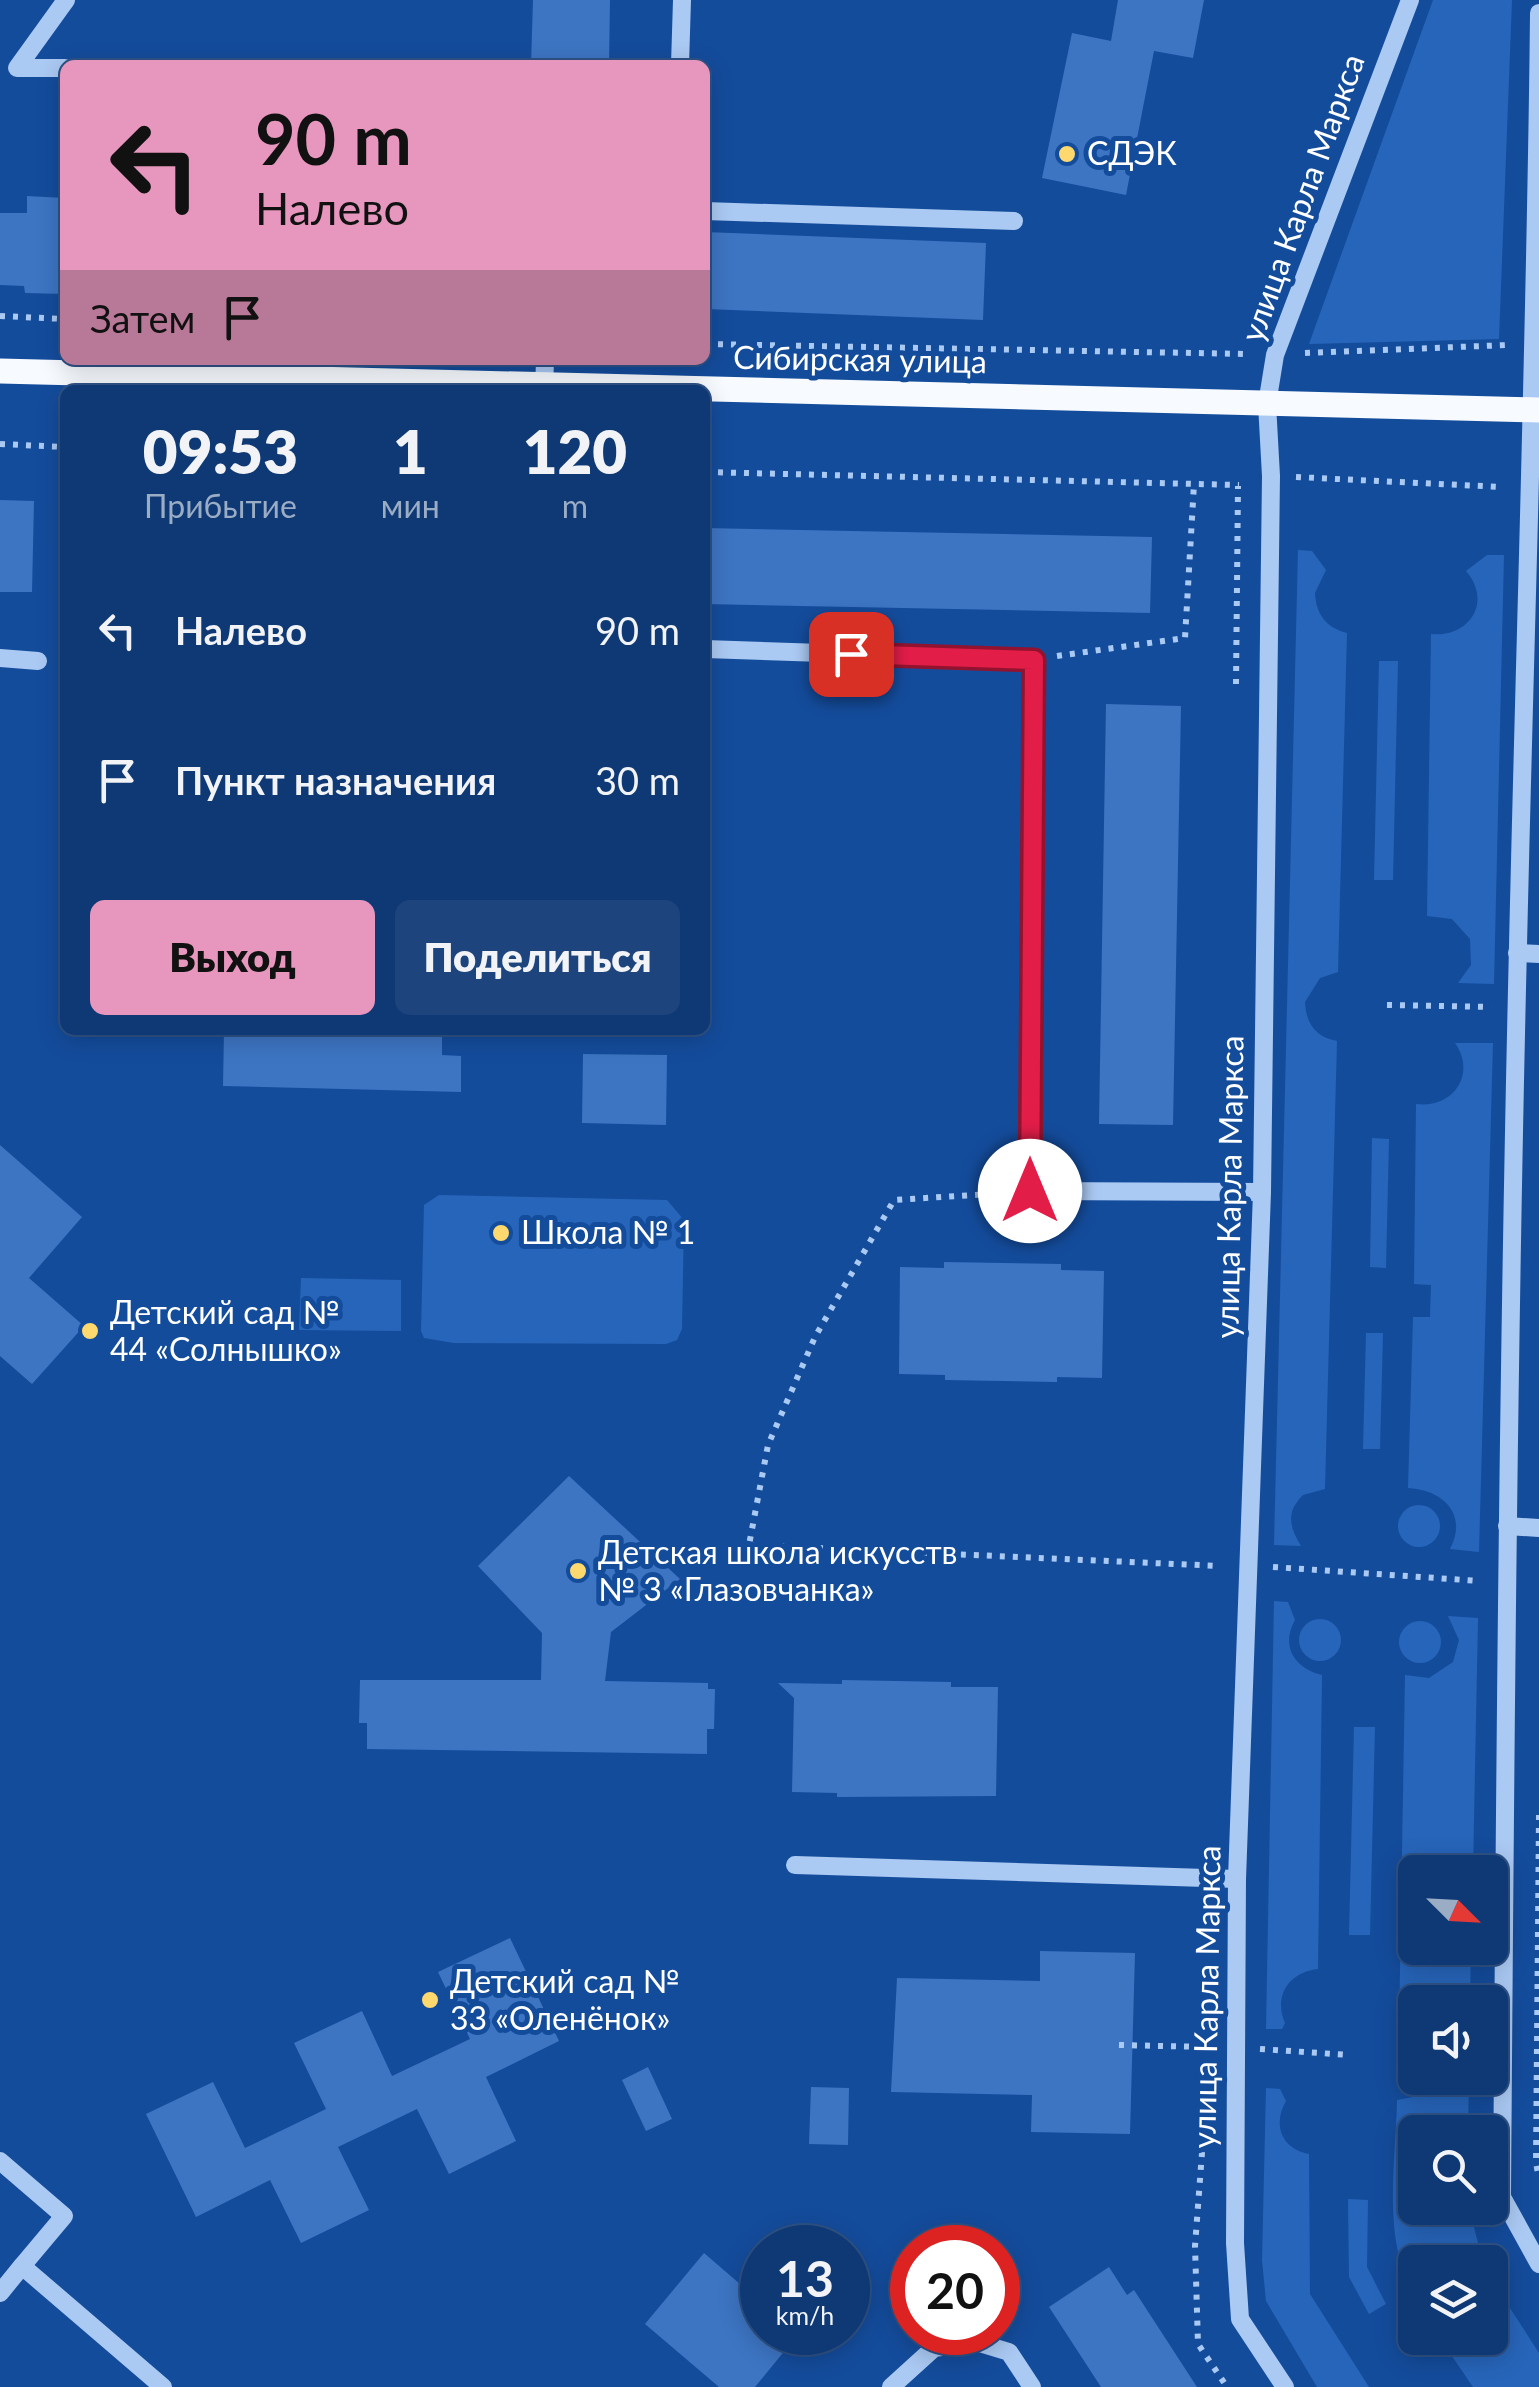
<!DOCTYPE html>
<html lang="ru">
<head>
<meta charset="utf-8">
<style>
	body { margin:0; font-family:Lato,sans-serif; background:#1d447d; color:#f1f3f6; height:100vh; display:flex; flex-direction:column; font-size:38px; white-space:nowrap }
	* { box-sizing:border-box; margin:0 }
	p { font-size:32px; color:#9bacc5 }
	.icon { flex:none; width:55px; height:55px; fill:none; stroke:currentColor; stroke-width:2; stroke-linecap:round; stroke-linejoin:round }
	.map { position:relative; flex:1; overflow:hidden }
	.sheet { position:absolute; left:60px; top:385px; width:650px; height:650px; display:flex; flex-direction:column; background:#0f3975; border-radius:15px; box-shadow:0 5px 25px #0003,0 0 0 2px #2f5387 }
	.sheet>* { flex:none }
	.banner { position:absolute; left:60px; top:60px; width:650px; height:305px; border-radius:15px; box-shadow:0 5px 25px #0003,0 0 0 2px #2f5387; background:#e797bd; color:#111; overflow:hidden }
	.needle { width:65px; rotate:114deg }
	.buttons { position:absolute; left:1398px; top:1855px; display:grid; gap:20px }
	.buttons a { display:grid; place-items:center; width:110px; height:110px; border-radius:15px; background:#0f3975; box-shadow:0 5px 25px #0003,0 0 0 2px #2f5387; font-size:50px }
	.speed { position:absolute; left:740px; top:2225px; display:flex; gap:20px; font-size:50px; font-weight:700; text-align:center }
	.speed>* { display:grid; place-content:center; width:130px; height:130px; border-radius:50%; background:#0f3975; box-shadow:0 5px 25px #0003,0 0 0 2px #2f5387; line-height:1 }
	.speed small { font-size:25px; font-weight:400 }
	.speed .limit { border:15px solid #d22; background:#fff; color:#111 }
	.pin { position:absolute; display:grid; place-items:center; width:85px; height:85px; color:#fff; margin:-42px; border-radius:20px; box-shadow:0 5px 15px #0006 }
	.me { position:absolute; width:110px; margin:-55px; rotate:0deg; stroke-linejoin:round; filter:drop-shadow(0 0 8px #0008) }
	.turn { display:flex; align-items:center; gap:35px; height:210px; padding:0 30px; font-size:45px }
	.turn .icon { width:130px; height:130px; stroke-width:2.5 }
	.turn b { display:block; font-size:70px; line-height:85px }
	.then { display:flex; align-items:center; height:95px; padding:0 30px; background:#0003; gap:20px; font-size:38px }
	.eta { display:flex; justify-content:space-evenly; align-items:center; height:170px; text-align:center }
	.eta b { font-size:60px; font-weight:800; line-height:70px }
	.action { display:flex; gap:20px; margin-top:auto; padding:20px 30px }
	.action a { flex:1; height:115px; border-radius:15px; background:#e797bd; color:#111; font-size:40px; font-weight:800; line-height:115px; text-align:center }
	.action a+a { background:#1d447d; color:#f1f3f6 }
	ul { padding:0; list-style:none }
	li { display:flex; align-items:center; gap:30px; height:150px; padding:0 30px }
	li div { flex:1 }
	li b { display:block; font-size:38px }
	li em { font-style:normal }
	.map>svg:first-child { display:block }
	.green { fill:#2765ba }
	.building { fill:#3d75c3 }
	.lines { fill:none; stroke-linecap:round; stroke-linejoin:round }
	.path { stroke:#aac9f3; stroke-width:6; stroke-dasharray:5 8; stroke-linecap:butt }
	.minor { stroke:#aac9f3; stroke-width:18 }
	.major { stroke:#f7faff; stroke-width:25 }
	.route-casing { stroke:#92132f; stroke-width:25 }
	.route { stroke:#e11d48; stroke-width:18 }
	.poi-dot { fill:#ffd96d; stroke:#144c9c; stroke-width:4 }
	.labels { text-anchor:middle; stroke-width:10; stroke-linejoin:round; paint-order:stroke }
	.poi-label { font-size:32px; fill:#fff; stroke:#144c9c; text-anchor:start }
	.street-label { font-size:32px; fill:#fff; stroke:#144c9c }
</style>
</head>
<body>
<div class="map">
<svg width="1539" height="2387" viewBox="0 0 1539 2387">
	<rect width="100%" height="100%" fill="#144c9c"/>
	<g class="green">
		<polygon points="1433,0 1512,0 1499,339 1309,344"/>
		<path d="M1298,550L1312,551L1326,570L1315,593C1316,615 1327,628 1347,633L1338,972L1320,978L1305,1002C1306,1023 1315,1037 1337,1041L1325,1489L1303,1495C1286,1512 1289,1526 1301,1546L1274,1545Z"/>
		<path d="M1487,555H1504L1494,984L1458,983L1471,965L1470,939L1452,919L1427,916L1431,634C1469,638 1493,602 1466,571Z"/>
		<polygon points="1379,661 1398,661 1393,880 1374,880"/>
		<path d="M1455,1043H1493L1479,1552L1450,1549C1468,1515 1444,1490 1408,1488L1413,1317H1430L1431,1285L1414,1284L1416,1104C1453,1109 1477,1074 1455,1043Z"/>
		<polygon points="1372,1138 1389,1139 1386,1268 1370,1267"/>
		<polygon points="439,1195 667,1200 684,1220 682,1329 677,1340 666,1344 454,1343 424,1338 421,1331 424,1205"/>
		<polygon points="301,1278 401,1280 401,1331 299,1330"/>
		<polygon points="1366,1333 1383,1333 1380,1449 1363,1449"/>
		<circle cx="1419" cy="1526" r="21"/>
		<path d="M1274,1601L1288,1602L1295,1620C1280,1646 1295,1669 1322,1675L1318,1969C1289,1972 1273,1996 1285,2023L1282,2029H1266Z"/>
		<polygon points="1448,1616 1478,1618 1473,1872 1415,1872 1415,1948 1471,1948 1470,2002 1415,2002 1415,2030 1399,2028 1405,1675 1429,1678 1453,1662 1459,1640"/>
		<circle cx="1320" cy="1640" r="21"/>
		<circle cx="1420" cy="1642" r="21"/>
		<polygon points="1354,1727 1375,1727 1370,1935 1349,1935"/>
		<path d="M1442,2078H1469L1468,2132H1415V2208H1469L1483,2262H1415V2295C1381,2240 1396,2163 1397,2100L1424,2095Z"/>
		<path d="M1266,2088L1280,2089L1286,2101C1272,2125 1282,2149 1309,2154L1310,2294L1369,2387H1317L1266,2301L1262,2260Z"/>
		<polygon points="1348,2199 1368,2200 1367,2267 1386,2304 1369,2314 1349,2277"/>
		<polygon points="1490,2277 1539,2353 1539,2387 1473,2387 1443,2343 1452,2338 1490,2338"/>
	</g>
	<g class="building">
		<polygon points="533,0 610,0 609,65 531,65"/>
		<polygon points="1118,0 1204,0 1193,58 1154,51 1126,195 1042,178 1072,33 1111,41"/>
		<polygon points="27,196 65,198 65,294 25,293 24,286 0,285 0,213 27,213"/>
		<polygon points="705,232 986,243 983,320 705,309"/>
		<polygon points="0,500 34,501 32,592 0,592"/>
		<polygon points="705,528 1152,537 1150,613 705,604"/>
		<polygon points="1106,704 1181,706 1173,1125 1099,1124"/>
		<polygon points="224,1030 442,1030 442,1055 461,1056 461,1092 223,1086"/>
		<polygon points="583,1054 667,1055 666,1125 582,1123"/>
		<polygon points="0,1145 82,1217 29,1278 84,1326 32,1384 0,1356"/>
		<polygon points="944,1262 1061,1264 1061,1270 1104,1271 1102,1378 1057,1377 1057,1382 945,1380 945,1375 899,1374 900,1267 944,1268"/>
		<polygon points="569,1476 680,1579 611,1632 605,1681 708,1683 708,1689 715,1689 714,1729 707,1729 707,1754 367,1749 367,1723 359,1723 360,1680 541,1680 542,1633 478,1566"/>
		<polygon points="842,1680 951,1682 951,1687 998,1687 996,1796 837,1797 837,1793 792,1792 794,1698 778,1683 842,1684"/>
		<polygon points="510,1938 559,2041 486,2077 516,2141 449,2174 417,2109 338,2147 369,2210 301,2243 270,2180 196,2217 146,2114 213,2082 245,2148 326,2109 294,2043 362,2011 392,2076 470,2039 438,1972"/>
		<polygon points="1040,1951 1135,1953 1130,2134 1031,2132 1032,2095 891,2092 897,1978 1040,1981"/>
		<polygon points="648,2067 672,2119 646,2131 622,2080"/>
		<polygon points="811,2087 849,2088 848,2145 809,2144"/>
		<polygon points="704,2253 762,2303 762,2332 800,2332 755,2387 719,2387 645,2324"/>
		<polygon points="1109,2267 1127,2295 1134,2290 1197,2387 1101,2387 1049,2307"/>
	</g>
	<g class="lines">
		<g class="path">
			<polyline points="0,316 65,319"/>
			<polyline points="705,344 1248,354"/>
			<polyline points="1305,353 1508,345"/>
			<polyline points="0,444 65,447"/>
			<polyline points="705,472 1239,485"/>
			<polyline points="1296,477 1503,487"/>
			<polyline points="1057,656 1185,638 1194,484"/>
			<polyline points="1236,684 1238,486"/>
			<polyline points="1387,1005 1491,1007"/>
			<polyline points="1006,1193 894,1200 815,1337 768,1445 749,1545 1220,1566"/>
			<polyline points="1273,1567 1480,1581"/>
			<polyline points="1539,1815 1536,2163 1539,2178"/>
			<polyline points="1119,2045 1208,2047"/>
			<polyline points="1260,2049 1349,2055"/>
			<polyline points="1204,2126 1195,2246 1198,2344 1227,2387"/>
		</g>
		<g class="minor">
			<path d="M1539,13C1536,324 1525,635 1518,946C1508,1363 1505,1780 1502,2197L1539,2264"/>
			<polyline points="680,65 682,0"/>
			<polyline points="65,68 17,68 66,0"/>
			<polyline points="705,211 1014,221"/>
			<polyline points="544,390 545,360"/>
			<polyline points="705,649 1034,660 1030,1191 1262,1192"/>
			<polyline points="0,658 38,661"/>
			<polyline points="1517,953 1539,954"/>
			<polyline points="1507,1526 1539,1528"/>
			<polyline points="795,1865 1237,1879"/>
			<polyline points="0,2161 64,2216 22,2266 163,2387"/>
			<polyline points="0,2293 22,2266"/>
			<polyline points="891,2387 934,2348 976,2342 1009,2352 1032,2387"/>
			<polyline points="1285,2387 1240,2319 1235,2243 1237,1879 1262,1192 1271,476 1267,404 1275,355 1410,0"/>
		</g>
		<polyline class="major" points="0,371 1539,410"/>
	</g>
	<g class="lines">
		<g class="route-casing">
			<polyline id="route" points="851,654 1034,660 1030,1191"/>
		</g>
		<use href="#route" class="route"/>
	</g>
	<g class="poi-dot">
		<circle cx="1067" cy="154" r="10"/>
		<circle cx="501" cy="1233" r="10"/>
		<circle cx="90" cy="1331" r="10"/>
		<circle cx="578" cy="1571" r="10"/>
		<circle cx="430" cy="2000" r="10"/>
	</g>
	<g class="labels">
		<g class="poi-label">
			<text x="1087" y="165">СДЭК</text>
			<text x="521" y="1244">Школа № 1</text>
			<text x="110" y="1324">Детский сад №<tspan x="110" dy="37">44 «Солнышко»</tspan></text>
			<text x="598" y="1564">Детская школа искусств<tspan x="598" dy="37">№ 3 «Глазовчанка»</tspan></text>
			<text x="450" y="1993">Детский сад №<tspan x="450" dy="37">33 «Оленёнок»</tspan></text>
		</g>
		<g class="street-label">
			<text transform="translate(1303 198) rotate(-70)" y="11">улица Карла Маркса</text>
			<text transform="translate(860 360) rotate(1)" y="11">Сибирская улица</text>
			<text transform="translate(1230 1187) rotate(-89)" y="11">улица Карла Маркса</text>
			<text transform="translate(1207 1997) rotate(-89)" y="11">улица Карла Маркса</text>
		</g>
	</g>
</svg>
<div class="buttons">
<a><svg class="needle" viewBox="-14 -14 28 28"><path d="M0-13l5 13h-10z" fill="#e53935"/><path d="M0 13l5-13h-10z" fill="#9bacc5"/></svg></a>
<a><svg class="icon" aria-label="sound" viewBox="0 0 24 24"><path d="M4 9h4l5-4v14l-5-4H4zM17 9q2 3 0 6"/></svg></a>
<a><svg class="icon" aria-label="search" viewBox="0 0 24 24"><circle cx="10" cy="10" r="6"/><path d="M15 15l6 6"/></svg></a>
<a><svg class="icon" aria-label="layers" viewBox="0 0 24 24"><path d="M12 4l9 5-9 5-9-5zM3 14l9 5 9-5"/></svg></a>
</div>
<div class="speed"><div>13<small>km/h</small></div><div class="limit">20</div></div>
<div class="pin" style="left:851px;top:654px;background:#d93025"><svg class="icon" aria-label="arrive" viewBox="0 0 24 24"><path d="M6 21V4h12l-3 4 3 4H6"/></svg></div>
<svg class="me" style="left:1030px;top:1191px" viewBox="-20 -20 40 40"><circle r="19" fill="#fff"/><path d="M0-13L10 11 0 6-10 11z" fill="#e11d48"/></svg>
<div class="banner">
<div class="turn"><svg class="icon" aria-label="left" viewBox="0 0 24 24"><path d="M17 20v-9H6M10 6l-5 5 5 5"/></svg><div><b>90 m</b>Налево</div></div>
<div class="then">Затем<svg class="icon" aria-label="arrive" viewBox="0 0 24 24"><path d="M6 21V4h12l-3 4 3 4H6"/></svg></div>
</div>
<section class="sheet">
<div class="eta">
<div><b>09:53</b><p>Прибытие</p></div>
<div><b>1</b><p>мин</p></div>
<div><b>120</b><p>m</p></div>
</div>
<ul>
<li><svg class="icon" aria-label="left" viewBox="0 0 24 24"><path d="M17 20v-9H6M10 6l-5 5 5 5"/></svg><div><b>Налево</b></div><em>90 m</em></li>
<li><svg class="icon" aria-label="arrive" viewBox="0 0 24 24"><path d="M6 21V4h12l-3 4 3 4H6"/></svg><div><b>Пункт назначения</b></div><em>30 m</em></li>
</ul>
<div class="action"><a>Выход</a><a>Поделиться</a></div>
</section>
</div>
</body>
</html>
